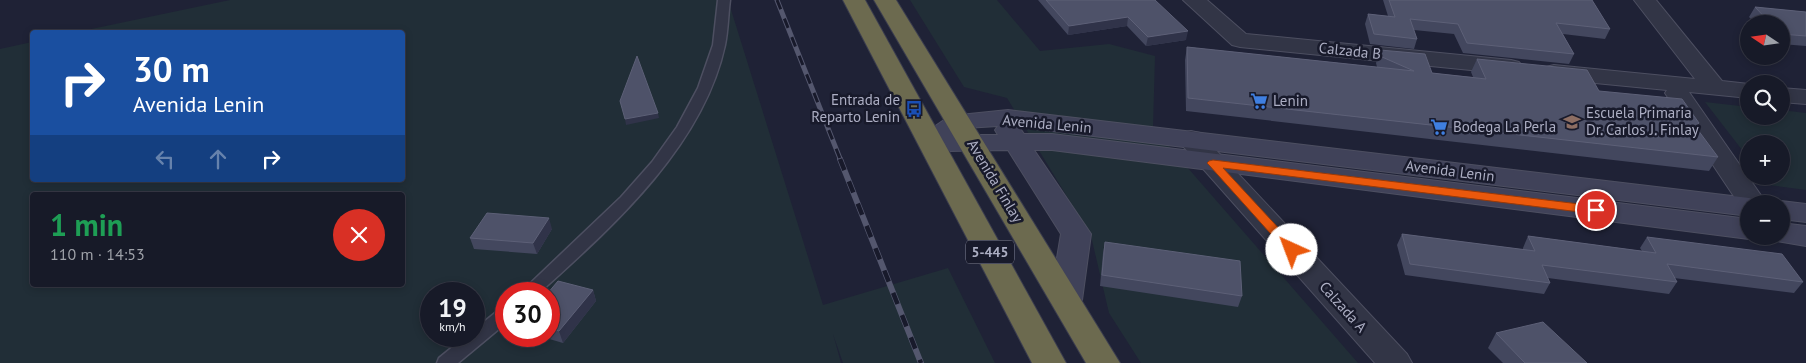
<!DOCTYPE html>
<html lang="en">
<head>
<meta charset="utf-8">
<style>
	body { margin:0; font-family:"PT Sans",sans-serif; background:#202330; color:#f1f3f6; height:100vh; display:flex; flex-direction:column; font-size:19px; white-space:nowrap }
	* { box-sizing:border-box; margin:0 }
	p { font-size:16px; color:#9ea1a8 }
	.icon { flex:none; width:28px; height:28px; fill:none; stroke:currentColor; stroke-width:2; stroke-linecap:round; stroke-linejoin:round }
	.map { position:relative; flex:1; overflow:hidden }
	.sheet { position:absolute; left:30px; top:192px; width:375px; height:95px; display:flex; flex-direction:column; background:#171a28; border-radius:5px; box-shadow:0 2px 8px #0003,0 0 0 1px #363845 }
	.sheet>* { flex:none }
	.banner { position:absolute; left:30px; top:30px; width:375px; height:152px; border-radius:5px; box-shadow:0 2px 8px #0003,0 0 0 1px #363845; background:#1a4fa0; color:#fff; overflow:hidden }
	.needle { width:32px; rotate:283deg }
	.tools { position:absolute; left:1740px; top:15px; display:grid; gap:10px }
	.tools a { display:grid; place-items:center; width:50px; height:50px; border-radius:50%; background:#171a28; box-shadow:0 2px 8px #0003,0 0 0 1px #363845; font-size:25px }
	.speed { position:absolute; left:420px; top:282px; display:flex; gap:10px; font-size:25px; font-weight:700; text-align:center }
	.speed>* { display:grid; place-content:center; width:65px; height:65px; border-radius:50%; background:#171a28; box-shadow:0 2px 8px #0003,0 0 0 1px #363845; line-height:1 }
	.speed small { font-size:12px; font-weight:400 }
	.speed .limit { border:8px solid #d22; background:#fff; color:#111 }
	.pin { position:absolute; display:grid; place-items:center; width:42px; height:42px; color:#fff; margin:-21px; border:2px solid #fff; border-radius:50%; box-shadow:0 1px 5px #0007 }
	.me { position:absolute; width:55px; margin:-28px; rotate:317deg; stroke-linejoin:round; filter:drop-shadow(0 0 4px #0008) }
	.turn { display:flex; align-items:center; gap:18px; height:105px; padding:0 20px; font-size:22px }
	.turn .icon { width:65px; height:65px; stroke-width:2.5 }
	.turn b { display:block; font-size:35px; line-height:42px }
	.lanes { display:flex; align-items:center; height:48px; padding:0 20px; background:#0003; justify-content:center; gap:25px; direction:ltr }
	.lanes .off { opacity:.35 }
	.round { display:grid; place-items:center; flex:none; width:52px; height:52px; border-radius:26px; background:#202330 }
	.head { display:flex; align-items:center; justify-content:space-between; height:85px; padding:0 20px }
	h1 { font-size:30px; font-weight:800; line-height:38px; color:#1e9e55 }
	.map>svg:first-child { display:block }
	.green { fill:#212e37; fill-rule:evenodd }
	.lines { fill:none; stroke-linecap:round; stroke-linejoin:round }
	.lane-casing { stroke:#4d4f61; stroke-width:3 }
	.street-casing { stroke:#4d4f61; stroke-width:2 }
	.secondary-casing { stroke:#4d4f61; stroke-width:2 }
	.highway-casing { stroke:#3a3c4e; stroke-width:2 }
	.lane { fill:#323546; fill-rule:evenodd }
	.street { fill:#323546; fill-rule:evenodd }
	.secondary { fill:#404259; fill-rule:evenodd }
	.highway { fill:#6c6a4f; fill-rule:evenodd }
	.rail-far1-casing { stroke:#54576e; stroke-width:5 }
	.rail-casing { stroke:#54576e; stroke-width:6 }
	.rail-far1 { stroke:#181a2b; stroke-width:3; stroke-dasharray:10; stroke-linecap:butt }
	.rail { stroke:#181a2b; stroke-width:4.5; stroke-dasharray:12; stroke-linecap:butt }
	.wall { fill:#43475e }
	.shaded-wall { fill:#303349 }
	.building { fill:#4e5269; stroke:#5d6077 }
	.route { fill:#ea580c; stroke:#983908 }
	.labels { text-anchor:middle; stroke-width:5; stroke-linejoin:round; paint-order:stroke }
	.shield { fill:#181a2b; stroke:#808295; stroke-width:1 }
	.shield-label { font-size:14px; font-weight:bold; fill:#acaec3 }
	.street-label { font-size:15px; fill:#acaec3; stroke:#181a2b }
	.poi-label { font-size:15px; fill:#acaec3; stroke:#181a2b; text-anchor:start }
</style>
</head>
<body>
<div class="map">
<svg width="1806" height="363" viewBox="0 0 1806 363">
	<rect width="100%" height="100%" fill="#1f2236"/>
	<g class="green">
		<path d="M230,0H728L823,305L948,268L995,363H843L833,334L841,363H0V49L32,42V180H402V32H77ZM32,195H402V285H32ZM431,294H474V336H431ZM506,294H549V336H506Z"/>
		<polygon points="910,0 997,0 1040,51 1109,44 1155,56 1153,128 1358,363 1141,363 1109,313 1091,236 1007,98 964,87"/>
		<polygon points="1705,102 1749,107 1749,116 1781,116 1781,110 1806,113 1806,190 1769,185 1762,176 1781,176 1781,144 1749,144 1749,159"/>
	</g>
	<g class="lines">
		<g class="lane-casing">
			<g id="lane">
				<path d="M718,0H730C728,15 728,31 725,45C703,147 612,227 538,294H519L621,197L652,162L677,127L698,88L713,45Z"/>
				<polygon points="506,307 506,323 458,363 437,363 439,358 466,336 474,336 474,330 500,309"/>
			</g>
		</g>
		<g class="street-casing">
			<g id="street">
				<polygon points="1183,0 1207,0 1246,34 1511,60 1519,62 1523,67 1519,72 1511,74 1240,47 1232,45"/>
				<polygon points="1634,0 1656,0 1722,81 1749,84 1749,98 1689,92 1767,204 1749,204 1749,212 1743,210 1665,93 1667,90 1554,79 1546,77 1542,72 1546,67 1554,65 1695,79"/>
				<polygon points="1781,88 1806,90 1806,104 1781,102"/>
				<polygon points="1191,131 1200,133 1407,354 1412,363 1375,363 1182,145 1178,139 1182,133"/>
			</g>
		</g>
		<g class="secondary-casing">
			<g id="secondary">
				<path d="M1008,110L1749,198L1759,201L1761,204H1749V216L1019,127L1024,134H1052L1749,219V236H1757L1749,239L1052,150H1034L1091,234L1082,300L1077,308L1066,311L1055,308L1050,300L1061,234L1008,150L948,151L938,147L931,149L922,147L918,141L922,135L950,116ZM998,126L995,130L998,135H955L965,128Z"/>
				<polygon points="1781,201 1806,204 1806,222 1781,219 1781,204 1771,204"/>
				<polygon points="1781,223 1806,226 1806,246 1771,240 1768,236 1781,236"/>
			</g>
		</g>
		<g class="highway-casing">
			<g id="highway">
				<polygon points="843,0 865,0 1066,363 1032,363"/>
				<polygon points="874,0 896,0 1120,363 1086,363"/>
			</g>
		</g>
		<use href="#lane" class="lane"/>
		<use href="#street" class="street"/>
		<use href="#secondary" class="secondary"/>
		<use href="#highway" class="highway"/>
		<g class="rail-far1-casing">
			<polyline id="rail-far1" points="777,0 841,161"/>
		</g>
		<g class="rail-casing">
			<polyline id="rail" points="840,159 921,363"/>
		</g>
		<use href="#rail-far1" class="rail-far1"/>
		<use href="#rail" class="rail"/>
	</g>
	<g class="wall">
		<polygon points="1038,0 1155,0 1186,40 1146,46 1127,26 1068,35"/>
		<polygon points="1383,0 1592,0 1610,29 1605,39 1563,34 1574,54 1569,64 1463,53 1454,34 1414,30 1417,39 1414,49 1370,44 1365,24 1368,14 1388,16"/>
		<polygon points="1755,7 1806,12 1806,46 1781,44 1781,24 1756,24 1749,17"/>
		<polygon points="1187,47 1377,67 1376,63 1380,50 1432,73 1473,77 1471,72 1477,59 1599,91 1696,128 1718,157 1709,171 1186,111 1185,60"/>
		<polygon points="552,229 537,254 474,249 470,238"/>
		<polygon points="1402,234 1523,250 1523,248 1528,236 1642,251 1640,248 1647,237 1803,282 1794,293 1674,278 1677,282 1669,294 1548,278 1550,283 1544,294 1405,275 1397,245"/>
		<polygon points="1105,242 1242,296 1238,307 1100,286 1103,253"/>
		<polygon points="593,290 596,301 563,343 539,336 549,336 549,294"/>
		<polygon points="1496,333 1587,363 1503,363 1488,348"/>
	</g>
	<g class="shaded-wall">
		<polygon points="1128,17 1127,26 1068,35 1069,26"/>
		<polygon points="1188,31 1186,40 1146,46 1148,37"/>
		<polygon points="658,113 659,118 626,125 625,119"/>
		<polygon points="549,218 552,229 537,254 533,243"/>
		<polygon points="593,290 596,301 563,343 559,331"/>
	</g>
	<g class="building">
		<polygon points="1046,0 1155,0 1188,31 1148,37 1128,17 1069,26"/>
		<polygon points="1389,0 1592,0 1610,29 1556,23 1574,54 1467,43 1458,24 1410,19 1417,39 1374,34 1368,14 1395,17"/>
		<polygon points="1755,7 1806,12 1806,36 1781,34 1781,24 1771,24"/>
		<polygon points="1187,47 1414,71 1382,57 1380,50 1425,54 1432,73 1486,79 1477,59 1587,70 1599,91 1682,99 1699,123 1695,126 1718,157 1188,98"/>
		<polygon points="637,56 658,113 625,119 620,101"/>
		<polygon points="487,213 549,218 533,243 470,238"/>
		<polygon points="1402,234 1535,251 1528,236 1656,253 1647,237 1782,254 1803,282 1667,264 1677,282 1542,265 1550,283 1410,264"/>
		<polygon points="1105,242 1240,261 1242,296 1102,275"/>
		<polygon points="558,281 593,290 559,331 549,328 549,294 547,294"/>
		<polygon points="1543,322 1587,363 1525,363 1496,333"/>
	</g>
	<polygon class="route" points="1213,160 1596,206 1602,210 1596,214 1223,168 1296,247 1298,250 1292,254 1287,252 1209,165 1207,163 1209,161"/>
	<defs>
		<g id="supermarket-bare" transform="scale(1.35)"><path d="M-6-5.5h2.5l.6 2H6L4.5 2H-2.5L-4.4-4H-6ZM-1.5 3.2a1.3 1.3 0 1 0 .1 0ZM3 3.2a1.3 1.3 0 1 0 .1 0Z" fill="#3f7fe0" stroke="#181a2b" stroke-width="2.5" paint-order="stroke"/></g>
		<g id="bus-bare" transform="scale(1.35)"><path d="M-5-6H5V4H4V6H2V4H-2V6H-4V4H-5ZM-3.5-4V0h7V-4ZM-3.5 1.2v1.5H-2V1.2ZM2 1.2v1.5H3.5V1.2Z" fill="#1a4fb4" stroke="#181a2b" stroke-width="2.5" paint-order="stroke"/></g>
		<g id="school-bare" transform="scale(1.35)"><path d="M0-5L7-2L0 1L-7-2ZM-4 1L0 2.5L4 1V4Q0 6-4 4Z" fill="#8d6e63" stroke="#181a2b" stroke-width="2.5" paint-order="stroke"/></g>
	</defs>
	<g fill-rule="evenodd">
		<use href="#supermarket-bare" x="1259" y="101"/>
		<use href="#bus-bare" x="914" y="109"/>
		<use href="#school-bare" x="1572" y="122"/>
		<use href="#supermarket-bare" x="1439" y="127"/>
	</g>
	<g class="labels">
		<rect class="shield" x="966" y="240.5" width="48" height="23" rx="4"/>
		<g class="shield-label">
			<text x="990" y="257">5-445</text>
		</g>
		<g class="street-label">
			<text transform="translate(1350 51) rotate(6)" y="5">Calzada B</text>
			<text transform="translate(1047 124) rotate(5)" y="5">Avenida Lenin</text>
			<text transform="translate(1450 171) rotate(7)" y="5">Avenida Lenin</text>
			<text transform="translate(995 181) rotate(59)" y="5">Avenida Finlay</text>
			<text transform="translate(1343 307) rotate(48)" y="5">Calzada A</text>
		</g>
		<g class="poi-label">
			<text x="900" y="105" text-anchor="end">Entrada de<tspan x="900" dy="17">Reparto Lenin</tspan></text>
			<text x="1273" y="106">Lenin</text>
			<text x="1586" y="118">Escuela Primaria<tspan x="1586" dy="17">Dr. Carlos J. Finlay</tspan></text>
			<text x="1453" y="132">Bodega La Perla</text>
		</g>
	</g>
</svg>
<div class="tools">
<a><svg class="needle" viewBox="-14 -14 28 28"><path d="M0-13l5 13h-10z" fill="#e53935"/><path d="M0 13l5-13h-10z" fill="#9ea1a8"/></svg></a>
<a><svg class="icon" aria-label="search" viewBox="0 0 24 24"><circle cx="10" cy="10" r="6"/><path d="M15 15l6 6"/></svg></a>
<a>+</a>
<a>−</a>
</div>
<div class="speed"><div>19<small>km/h</small></div><div class="limit">30</div></div>
<div class="pin" style="left:1596px;top:210px;background:#d93025"><svg class="icon" aria-label="arrive" viewBox="0 0 24 24"><path d="M6 21V4h12l-3 4 3 4H6"/></svg></div>
<svg class="me" style="left:1292px;top:250px" viewBox="-20 -20 40 40"><circle r="19" fill="#fff"/><path d="M0-13L10 11 0 6-10 11z" fill="#ea580c"/></svg>
<div class="banner">
<div class="turn"><svg class="icon" aria-label="right" viewBox="0 0 24 24"><path d="M7 20v-9h11M14 6l5 5-5 5"/></svg><div><b>30 m</b>Avenida Lenin</div></div>
<div class="lanes"><svg class="icon off" aria-label="left" viewBox="0 0 24 24"><path d="M17 20v-9H6M10 6l-5 5 5 5"/></svg><svg class="icon off" aria-label="ahead" viewBox="0 0 24 24"><path d="M12 20V5M6 11l6-6 6 6"/></svg><svg class="icon" aria-label="right" viewBox="0 0 24 24"><path d="M7 20v-9h11M14 6l5 5-5 5"/></svg></div>
</div>
<section class="sheet">
<div class="head"><div><h1>1 min</h1><p>110 m · 14:53</p></div><a class="round" style="background:#d93025;color:#fff"><svg class="icon" aria-label="close" viewBox="0 0 24 24"><path d="M6 6l12 12M18 6L6 18"/></svg></a></div>
</section>
</div>
</body>
</html>
